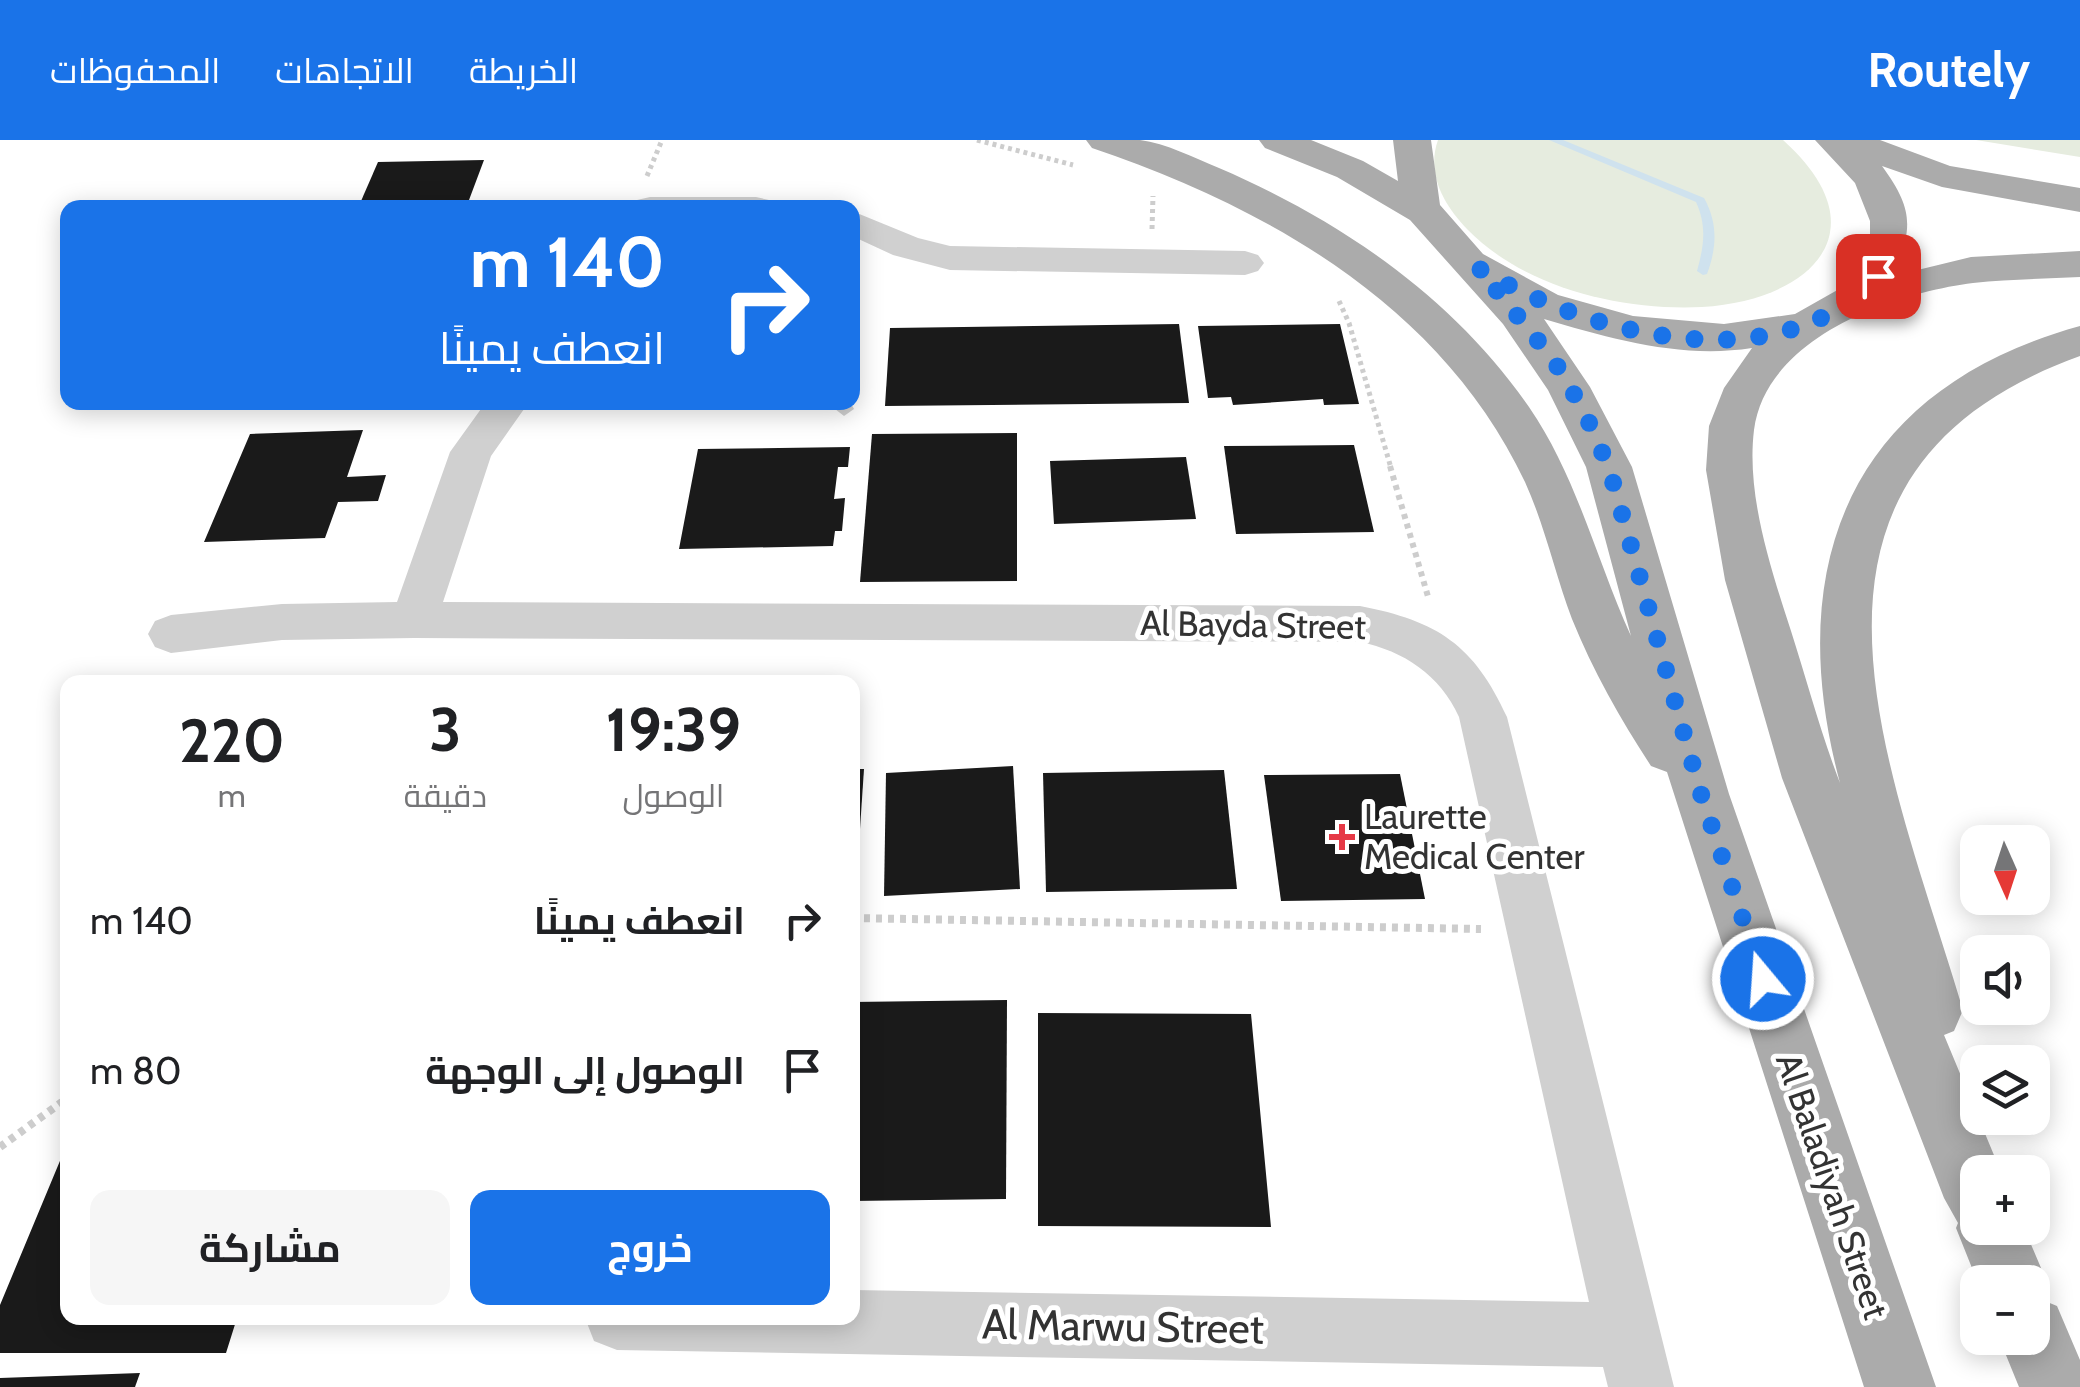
<!DOCTYPE html>
<html lang="ar">
<head>
<meta charset="utf-8">
<style>
	body { margin:0; font-family:Cabin,Cairo,sans-serif; background:#f6f6f6; color:#202124; direction:rtl; height:100vh; display:flex; flex-direction:column; font-size:38px; white-space:nowrap }
	* { box-sizing:border-box; margin:0 }
	p { font-size:32px; color:#757577 }
	.icon { flex:none; width:55px; height:55px; fill:none; stroke:currentColor; stroke-width:2; stroke-linecap:round; stroke-linejoin:round }
	.map { position:relative; flex:1; overflow:hidden; direction:ltr }
	.drawer { position:absolute; left:60px; top:535px; width:800px; height:650px; display:flex; flex-direction:column; background:#fff; border-radius:20px; box-shadow:0 5px 25px #0003; direction:rtl }
	.drawer>* { flex:none }
	.hud { position:absolute; left:60px; top:60px; width:800px; height:210px; border-radius:20px; box-shadow:0 5px 25px #0003; direction:rtl; background:#1a73e8; color:#fff; overflow:hidden }
	.needle { width:65px; rotate:177deg }
	.controls { position:absolute; left:1960px; top:685px; display:grid; gap:20px }
	.controls a { display:grid; place-items:center; width:90px; height:90px; border-radius:20px; background:#fff; box-shadow:0 5px 25px #0003; font-size:50px }
	.pin { position:absolute; display:grid; place-items:center; width:85px; height:85px; color:#fff; margin:-42px; border-radius:20px; box-shadow:0 5px 15px #0006 }
	.me { position:absolute; width:110px; margin:-55px; rotate:342deg; stroke-linejoin:round; filter:drop-shadow(0 0 8px #0008) }
	.turn { display:flex; align-items:center; gap:35px; height:210px; padding:0 30px; font-size:45px }
	.turn .icon { width:130px; height:130px; stroke-width:2.5 }
	.turn b { display:block; font-size:70px; line-height:85px }
	.eta { display:flex; justify-content:space-evenly; align-items:center; height:170px; text-align:center }
	.eta b { font-size:60px; font-weight:700; line-height:70px }
	.cta { display:flex; gap:20px; margin-top:auto; padding:20px 30px }
	.cta a { flex:1; height:115px; border-radius:20px; background:#1a73e8; color:#fff; font-size:40px; font-weight:700; line-height:115px; text-align:center }
	.cta a+a { background:#f6f6f6; color:#202124 }
	ul { padding:0; list-style:none }
	li { display:flex; align-items:center; gap:30px; height:150px; padding:0 30px }
	li div { flex:1 }
	li b { display:block; font-size:38px }
	li em { font-style:normal }
	header { display:flex; align-items:center; gap:60px; box-sizing:border-box; height:140px; padding:0 50px; background:#1a73e8; color:#fff }
	header strong { font-size:48px }
	nav { display:flex; gap:55px; margin-inline-start:auto; font-size:35px }
	.map>svg:first-child { display:block }
	.green { fill:#e6ecdf }
	.lines { fill:none; stroke-linecap:round; stroke-linejoin:round }
	.stream { fill:#cfe2ee; fill-rule:evenodd }
	.building { fill:#1a1a1a }
	.path-far2 { stroke:#cdcdcd; stroke-width:5; stroke-dasharray:4 4; stroke-linecap:butt }
	.path-far1 { stroke:#cdcdcd; stroke-width:6; stroke-dasharray:5 5; stroke-linecap:butt }
	.path { stroke:#cdcdcd; stroke-width:8; stroke-dasharray:6 6; stroke-linecap:butt }
	.lane { fill:#d0d0d0; fill-rule:evenodd }
	.street { fill:#d0d0d0; fill-rule:evenodd }
	.primary { fill:#ababab; fill-rule:evenodd }
	.route { stroke:#1a73e8; stroke-width:18; stroke-dasharray:0 32.4 }
	.poi-dot { fill:#e63946; stroke:#fff; stroke-width:4 }
	.labels { text-anchor:middle; stroke-width:10; stroke-linejoin:round; paint-order:stroke }
	.street-label { font-size:35px; fill:#333; stroke:#fff }
	.poi-label { font-size:35px; fill:#333; stroke:#fff; text-anchor:start }
	.near-street-label { font-size:42px; fill:#333; stroke:#fff }
</style>
</head>
<body>
<header>
<strong>Routely</strong>
<nav><a>الخريطة</a><a>الاتجاهات</a><a>المحفوظات</a></nav>
</header>
<div class="map">
<svg width="2080" height="1247" viewBox="0 0 2080 1247">
	<rect width="100%" height="100%" fill="#fff"/>
	<g class="green">
		<path d="M1438,0H1783C1883,90 1812,160 1702,167C1622,171 1524,148 1467,89C1444,65 1426,34 1438,0Z"/>
		<polygon points="1976,0 2080,0 2080,17"/>
	</g>
	<g class="lines">
		<path class="stream" d="M1549,0H1563L1704,58C1718,83 1717,107 1707,134L1703,135L1697,131C1704,106 1707,86 1696,62Z"/>
	</g>
	<g class="building">
		<polygon points="484,20 466,68 358,68 378,22"/>
		<polygon points="1179,184 1189,263 885,266 890,188"/>
		<polygon points="1340,184 1359,264 1324,265 1323,259 1233,265 1231,257 1208,258 1198,186"/>
		<polygon points="363,290 347,337 386,335 378,361 338,362 325,398 204,402 250,294"/>
		<polygon points="1017,293 1017,441 860,442 872,294"/>
		<polygon points="1354,305 1374,392 1236,394 1224,306"/>
		<polygon points="850,307 848,327 838,327 834,359 845,358 842,391 835,391 833,406 679,409 698,309"/>
		<polygon points="1186,317 1196,379 1054,384 1050,321"/>
		<polygon points="1013,626 1020,749 884,756 886,633"/>
		<polygon points="852,629 864,629 856,748 852,748"/>
		<polygon points="1224,630 1237,749 1046,752 1043,633"/>
		<polygon points="1400,634 1425,759 1281,761 1264,635"/>
		<polygon points="1007,860 1006,1059 852,1061 852,862"/>
		<polygon points="1038,873 1251,874 1271,1087 1038,1086"/>
		<polygon points="67,1004 68,1178 237,1178 226,1213 0,1213 0,1165"/>
		<polygon points="140,1233 135,1247 0,1247 0,1238"/>
	</g>
	<g class="lines">
		<g class="path-far2">
			<polyline points="977,0 1073,25"/>
			<polyline points="647,36 662,0"/>
			<polyline points="1152,89 1153,56"/>
			<polyline points="1339,161 1349,183 1391,328"/>
		</g>
		<polyline class="path-far1" points="1390,326 1429,460"/>
		<g class="path">
			<polyline points="852,778 1481,789"/>
			<polyline points="0,1007 62,962 68,945"/>
		</g>
		<polygon class="lane" points="826,262 850,262 854,269 844,276"/>
		<g class="street">
			<polygon points="650,57 756,57 769,60 773,68 633,68 637,60"/>
			<polygon points="852,71 918,98 950,106 1245,111 1258,115 1264,123 1258,131 1245,135 950,130 893,115 852,96"/>
			<path d="M486,262H529L491,316L443,462L1360,466C1438,481 1474,505 1507,577L1674,1247H1608L1603,1227L617,1210L594,1201L585,1178H852V1150L1589,1162L1459,577C1440,535 1404,511 1360,502L414,498L282,500L171,513L155,507L148,494L155,481L171,475L282,464L397,462L450,312Z"/>
		</g>
		<path class="primary" d="M1086,0C1104,0 1123,0 1140,0C1166,3 1194,18 1219,28C1340,80 1453,157 1529,267C1577,337 1596,419 1631,496L1586,327L1548,250L1503,184L1410,80L1337,37L1265,8L1259,0H1311L1363,21L1398,41L1393,0H1431L1440,65L1483,114L1558,155L1633,176L1724,184L1795,174L1848,144L1870,95V81L1855,43L1815,0H1880L1950,26L2080,48V72L1942,47L1882,26C1914,70 1913,88 1893,136L1971,117L2080,111V137C2045,139 2008,139 1973,143C1894,153 1766,197 1754,290C1746,355 1771,429 1791,491C1807,541 1821,594 1840,643C1781,423 1851,249 2080,186V216C1753,334 1891,627 1963,870L1954,891L1944,895L2001,1032H1978V1088H2024L2047,1142L2040,1159L2057,1166L2080,1220V1247H2019L1999,1198H2032V1142L1978,1143L1956,1088L1958,1083L1944,1058L1782,638L1725,440L1706,330L1709,286L1724,248L1752,208C1681,219 1612,199 1544,179L1590,247L1632,327L1729,654L1936,1247H1864L1667,632L1651,626C1621,580 1593,531 1572,479C1555,434 1545,386 1525,342C1442,166 1269,68 1092,8Z"/>
	</g>
	<g class="lines">
		<path class="route" d="M1763,839L1701,654L1609,328L1584,271L1553,219L1478,128C1588,195 1778,245 1878,136"/>
	</g>
	<path class="poi-dot" d="M1337 682h10v10h10v10h-10v10h-10v-10h-10v-10h10z"/>
	<g class="labels">
		<g class="street-label">
			<text transform="translate(1253 485) rotate(1)" y="12">Al Bayda Street</text>
			<text transform="translate(1832 1046) rotate(71)" y="12">Al Baladiyah Street</text>
		</g>
		<g class="poi-label">
			<text x="1364" y="689">Laurette<tspan x="1364" dy="40">Medical Center</tspan></text>
		</g>
		<g class="near-street-label">
			<text transform="translate(1123 1186) rotate(1)" y="15">Al Marwu Street</text>
		</g>
	</g>
</svg>
<div class="controls">
<a><svg class="needle" viewBox="-14 -14 28 28"><path d="M0-13l5 13h-10z" fill="#e53935"/><path d="M0 13l5-13h-10z" fill="#757577"/></svg></a>
<a><svg class="icon" aria-label="sound" viewBox="0 0 24 24"><path d="M4 9h4l5-4v14l-5-4H4zM17 9q2 3 0 6"/></svg></a>
<a><svg class="icon" aria-label="layers" viewBox="0 0 24 24"><path d="M12 4l9 5-9 5-9-5zM3 14l9 5 9-5"/></svg></a>
<a>+</a>
<a>−</a>
</div>
<div class="pin" style="left:1878px;top:136px;background:#d93025"><svg class="icon" aria-label="arrive" viewBox="0 0 24 24"><path d="M6 21V4h12l-3 4 3 4H6"/></svg></div>
<svg class="me" style="left:1763px;top:839px" viewBox="-20 -20 40 40"><circle r="17" fill="#1a73e8" stroke="#fff" stroke-width="3"/><path d="M0-11L8 9 0 5-8 9z" fill="#fff"/></svg>
<div class="hud">
<div class="turn"><svg class="icon" aria-label="right" viewBox="0 0 24 24"><path d="M7 20v-9h11M14 6l5 5-5 5"/></svg><div><b>140 m</b>انعطف يمينًا</div></div>
</div>
<section class="drawer">
<div class="eta">
<div><b>19:39</b><p>الوصول</p></div>
<div><b>3</b><p>دقيقة</p></div>
<div><b>220</b><p>m</p></div>
</div>
<ul>
<li><svg class="icon" aria-label="right" viewBox="0 0 24 24"><path d="M7 20v-9h11M14 6l5 5-5 5"/></svg><div><b>انعطف يمينًا</b></div><em>140 m</em></li>
<li><svg class="icon" aria-label="arrive" viewBox="0 0 24 24"><path d="M6 21V4h12l-3 4 3 4H6"/></svg><div><b>الوصول إلى الوجهة</b></div><em>80 m</em></li>
</ul>
<div class="cta"><a>خروج</a><a>مشاركة</a></div>
</section>
</div>
</body>
</html>
